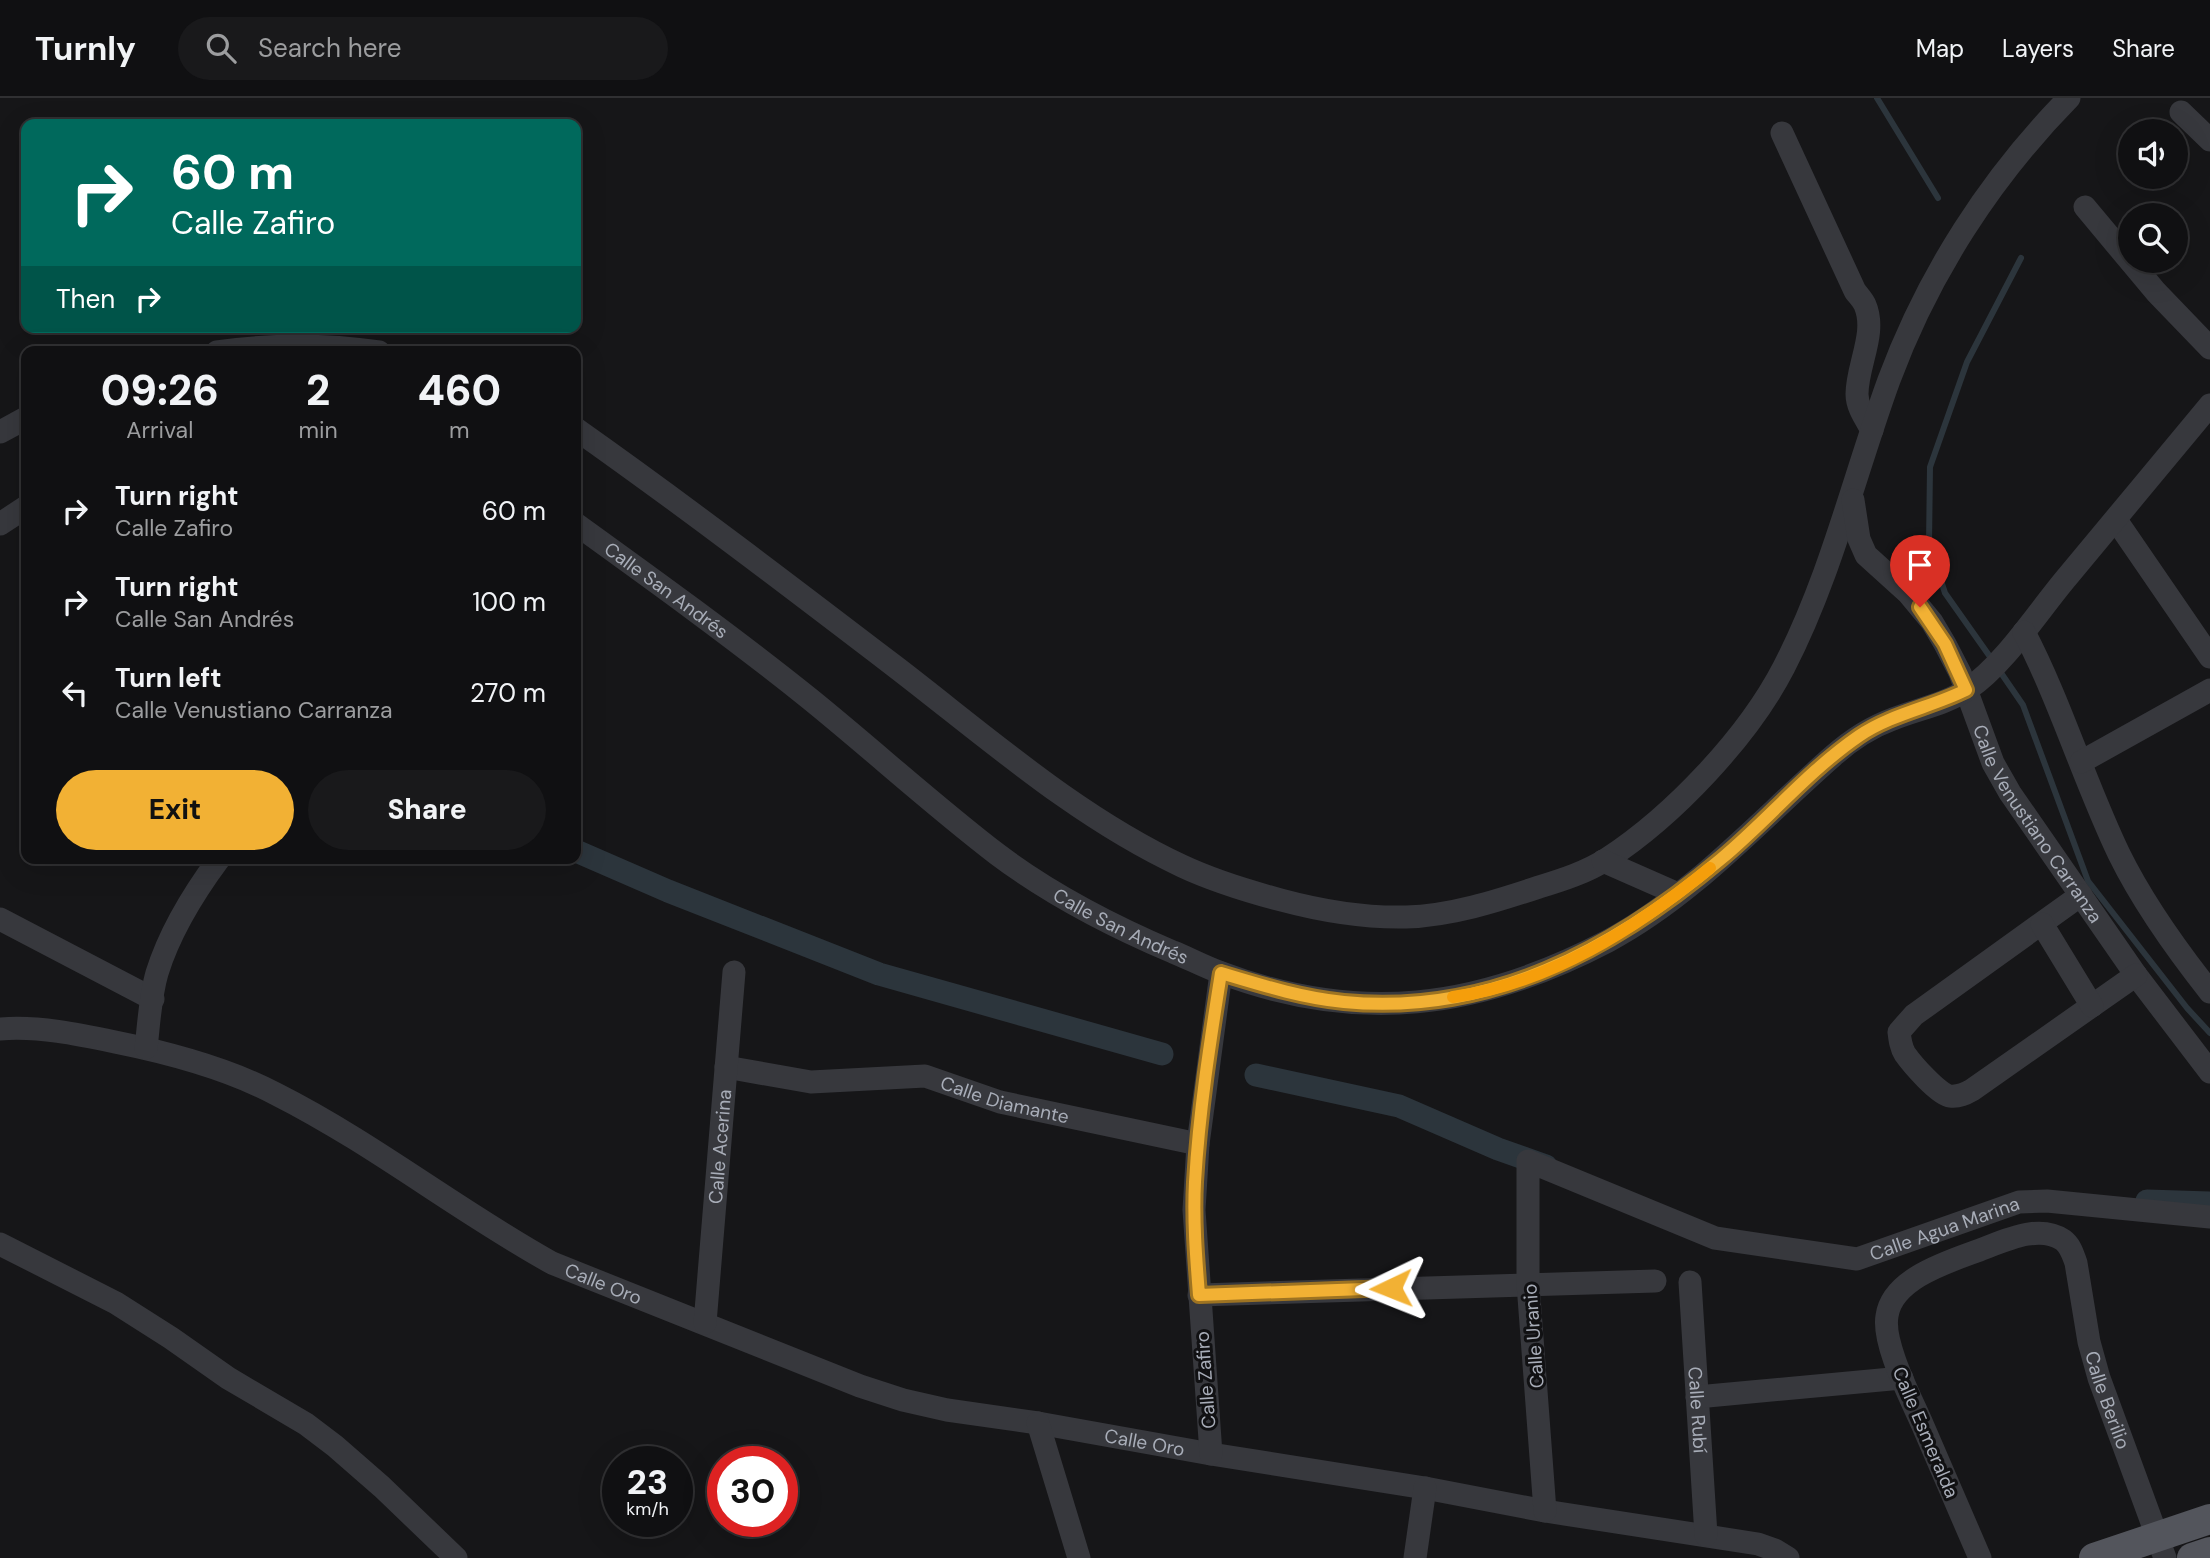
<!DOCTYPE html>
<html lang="en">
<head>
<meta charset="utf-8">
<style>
	body { margin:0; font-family:"DM Sans",sans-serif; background:#19191b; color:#f1f3f6; height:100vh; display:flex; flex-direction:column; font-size:26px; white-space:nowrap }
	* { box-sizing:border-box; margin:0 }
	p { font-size:23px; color:#9c9d9f }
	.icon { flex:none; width:38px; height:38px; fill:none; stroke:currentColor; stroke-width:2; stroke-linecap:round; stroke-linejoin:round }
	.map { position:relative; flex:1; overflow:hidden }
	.side { position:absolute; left:21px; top:248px; width:560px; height:518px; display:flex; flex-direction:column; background:#101012; border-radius:14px; box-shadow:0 7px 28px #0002,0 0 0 2px #303032 }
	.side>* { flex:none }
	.banner { position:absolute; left:21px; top:21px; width:560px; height:214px; border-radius:14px; box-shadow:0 7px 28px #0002,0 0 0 2px #303032; background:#00695c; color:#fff; overflow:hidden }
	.buttons { position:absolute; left:2118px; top:21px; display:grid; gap:14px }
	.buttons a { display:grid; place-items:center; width:70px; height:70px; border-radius:50%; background:#101012; box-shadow:0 7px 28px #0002,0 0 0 2px #303032; font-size:35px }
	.speed { position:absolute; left:602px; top:1348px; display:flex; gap:14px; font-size:35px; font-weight:700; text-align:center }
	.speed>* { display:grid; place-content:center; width:91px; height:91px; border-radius:50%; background:#101012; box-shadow:0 7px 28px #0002,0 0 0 2px #303032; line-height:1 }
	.speed small { font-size:18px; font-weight:400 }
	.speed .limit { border:10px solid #d22; background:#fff; color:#111 }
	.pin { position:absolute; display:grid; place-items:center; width:60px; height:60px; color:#fff; margin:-72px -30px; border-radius:50% 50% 50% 0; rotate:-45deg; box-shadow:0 0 7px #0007 }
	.pin .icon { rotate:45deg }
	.me { position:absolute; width:77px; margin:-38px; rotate:268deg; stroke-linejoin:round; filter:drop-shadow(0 0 5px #0008) }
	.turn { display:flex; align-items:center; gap:24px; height:147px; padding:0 35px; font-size:32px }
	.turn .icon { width:91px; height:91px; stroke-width:2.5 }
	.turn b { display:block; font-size:49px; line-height:60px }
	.then { display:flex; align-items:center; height:66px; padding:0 35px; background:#0003; gap:14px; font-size:26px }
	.eta { display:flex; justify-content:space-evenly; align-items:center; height:119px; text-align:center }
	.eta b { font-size:42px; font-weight:800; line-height:49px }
	.primary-button { display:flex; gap:14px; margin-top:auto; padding:14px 35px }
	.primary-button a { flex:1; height:80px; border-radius:42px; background:#f2b134; color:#111; font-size:28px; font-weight:800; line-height:80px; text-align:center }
	.primary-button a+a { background:#19191b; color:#f1f3f6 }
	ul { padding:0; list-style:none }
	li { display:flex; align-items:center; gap:21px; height:91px; padding:0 35px }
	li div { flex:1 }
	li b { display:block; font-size:26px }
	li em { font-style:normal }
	header { display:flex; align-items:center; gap:42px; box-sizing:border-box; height:98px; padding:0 35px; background:#101012; border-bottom:2px solid #303032 }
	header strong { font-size:33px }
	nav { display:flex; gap:38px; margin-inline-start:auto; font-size:24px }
	.search { width:490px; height:63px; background:#19191b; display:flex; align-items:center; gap:18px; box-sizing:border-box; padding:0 24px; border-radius:38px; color:#9c9d9f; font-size:26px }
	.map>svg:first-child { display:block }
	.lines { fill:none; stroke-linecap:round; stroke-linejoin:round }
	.stream { stroke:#2c353c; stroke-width:6 }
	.canal { stroke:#2c353c; stroke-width:23 }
	.minor { stroke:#37383d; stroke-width:23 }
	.major { stroke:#53555c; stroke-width:30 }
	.route-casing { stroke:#9d7322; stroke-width:18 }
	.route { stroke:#f2b134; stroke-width:12 }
	.slow { stroke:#f59e0b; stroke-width:12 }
	.labels { text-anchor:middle; stroke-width:6; stroke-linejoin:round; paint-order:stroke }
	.street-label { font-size:19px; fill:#a8adb8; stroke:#111113 }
</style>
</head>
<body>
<header>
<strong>Turnly</strong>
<div class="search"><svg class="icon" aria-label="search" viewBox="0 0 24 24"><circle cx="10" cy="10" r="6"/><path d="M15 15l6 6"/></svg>Search here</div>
<nav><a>Map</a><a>Layers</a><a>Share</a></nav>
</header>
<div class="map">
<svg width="2210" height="1460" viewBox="0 0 2210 1460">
	<rect width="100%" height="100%" fill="#161618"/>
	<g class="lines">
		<g class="stream">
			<polyline points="1877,0 1938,100"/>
			<polyline points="1993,563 1945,495 1929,446 1930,369 1967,264 2021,160"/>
			<polyline points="1999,572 2023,607 2088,783 2187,910 2210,935"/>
		</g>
		<g class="canal">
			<polyline points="576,753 668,793 879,876 1162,956"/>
			<polyline points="1256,977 1399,1008 1498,1051 1546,1068"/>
			<polyline points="2147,1103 2210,1105"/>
		</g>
		<g class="minor">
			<polyline points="2181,14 2210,42"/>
			<path d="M1782,35L1855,193C1858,197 1863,202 1865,207C1877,235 1857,267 1857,296C1857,309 1865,320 1872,332"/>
			<polyline points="2085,109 2156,194 2210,250"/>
			<path d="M217,254C272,246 324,246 379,254"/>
			<path d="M576,331C685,408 791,489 897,570C988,640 1077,719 1182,768C1214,783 1247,793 1281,802C1322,813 1363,820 1406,819C1450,818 1497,803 1539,789C1562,782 1587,774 1607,761C1673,718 1748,639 1784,569C1831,478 1854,378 1889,282C1928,177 1990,80 2069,0"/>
			<polyline points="0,334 26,320"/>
			<path id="s1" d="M1853,402L1859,441L1866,457L1908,495L1932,524L1945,546L1960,575L1993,665L2010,695L2136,877L2210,974"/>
			<polyline points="2116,422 2210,559"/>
			<polyline points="0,426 26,409"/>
			<path id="s2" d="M576,426C655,483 734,540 810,601C873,652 933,707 997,756C1050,796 1112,828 1173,854C1188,860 1203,868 1219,874C1358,927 1478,911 1608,843C1694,797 1761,721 1833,658C1851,642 1871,629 1893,621C1918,611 1946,606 1968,591C2005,566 2039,512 2068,478C2115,421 2163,364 2210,307"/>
			<path d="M2024,534C2061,605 2084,683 2119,756C2143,805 2176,851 2210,894"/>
			<polyline points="2081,664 2210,592"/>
			<polyline points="1603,763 1678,796"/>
			<path d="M2081,797L1914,917L1899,934C1900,942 1901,950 1905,956C1912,966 1939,997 1950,998C1959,999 1965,996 1972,992L2136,877"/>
			<polyline points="0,821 153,901"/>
			<polyline points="2042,826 2092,908"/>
			<path id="s3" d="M0,931C39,928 77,936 115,944C170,955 227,970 276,996C373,1045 458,1113 552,1165L860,1288L903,1302L947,1312L1038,1325L1211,1356L1425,1390L1545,1413L1758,1446L1775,1452L1788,1460"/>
			<path d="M146,950C149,925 150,899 157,875C170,833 193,796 219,761"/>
			<path id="s4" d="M726,969L811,984L925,978L1000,1004L1198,1046"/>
			<polyline points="0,1146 116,1205 171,1240 228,1280 306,1326 335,1348 382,1389 456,1460"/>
			<path id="s5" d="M1690,1184L1706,1437"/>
			<polyline points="1199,1197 1655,1183"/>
			<path id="s6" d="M705,1225L734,874"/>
			<polyline points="1697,1299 1902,1280"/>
			<polyline points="1038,1325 1079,1460"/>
			<polyline points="1211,1356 1194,1112 1198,1046 1221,875"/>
			<path id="s7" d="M1545,1413L1528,1186V1063L1715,1140L1857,1161L2019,1104L2047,1103L2210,1119"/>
			<polyline points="1415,1460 1425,1390"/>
			<path id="s8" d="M1980,1460C1961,1416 1942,1372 1923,1328C1912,1302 1882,1246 1887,1218C1892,1181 1947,1164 1977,1153C2002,1144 2038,1125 2063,1142C2071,1148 2073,1157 2076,1165L2089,1244L2099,1280L2165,1460"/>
		</g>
		<g class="major">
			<polyline points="2094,1460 2210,1421"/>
			<polyline points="2192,1460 2210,1454"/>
		</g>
	</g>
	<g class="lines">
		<g class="route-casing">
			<path id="route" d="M1391,1190L1199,1197C1196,1159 1193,1121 1195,1084C1199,1014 1210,944 1221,875C1261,887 1302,900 1344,904C1489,918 1613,852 1721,761C1768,722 1808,673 1859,638C1891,616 1932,609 1966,592L1945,546L1920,509"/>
		</g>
		<use href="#route" class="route"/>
		<path class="slow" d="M1453,899C1550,885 1635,831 1710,770"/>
	</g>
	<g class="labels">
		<g class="street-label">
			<text dy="7" stroke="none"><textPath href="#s2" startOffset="112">Calle San Andrés</textPath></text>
			<text dy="7" stroke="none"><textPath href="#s1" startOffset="380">Calle Venustiano Carranza</textPath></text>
			<text dy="7" stroke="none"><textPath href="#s2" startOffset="679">Calle San Andrés</textPath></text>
			<text dy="7" stroke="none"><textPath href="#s4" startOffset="284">Calle Diamante</textPath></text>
			<text dy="7" stroke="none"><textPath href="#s6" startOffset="177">Calle Acerina</textPath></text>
			<text dy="7" stroke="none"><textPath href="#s7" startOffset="789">Calle Agua Marina</textPath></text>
			<text dy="7" stroke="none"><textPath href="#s3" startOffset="665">Calle Oro</textPath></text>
			<text transform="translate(1533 1238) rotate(-94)" y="7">Calle Uranio</text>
			<text transform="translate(1205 1282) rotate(-94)" y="7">Calle Zafiro</text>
			<text dy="7" stroke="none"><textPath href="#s8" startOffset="635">Calle Berilio</textPath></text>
			<text dy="7" stroke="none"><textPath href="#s5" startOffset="128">Calle Rubí</textPath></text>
			<text transform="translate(1926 1334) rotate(67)" y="7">Calle Esmeralda</text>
			<text dy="7" stroke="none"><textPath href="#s3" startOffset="1232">Calle Oro</textPath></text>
		</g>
	</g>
</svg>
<div class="buttons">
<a><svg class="icon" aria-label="sound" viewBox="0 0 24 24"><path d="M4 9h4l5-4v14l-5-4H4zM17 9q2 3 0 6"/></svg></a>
<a><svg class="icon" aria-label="search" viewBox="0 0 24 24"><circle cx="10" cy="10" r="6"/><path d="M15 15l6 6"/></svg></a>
</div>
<div class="speed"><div>23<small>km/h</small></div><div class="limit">30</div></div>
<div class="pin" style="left:1920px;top:509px;background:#d93025"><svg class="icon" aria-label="arrive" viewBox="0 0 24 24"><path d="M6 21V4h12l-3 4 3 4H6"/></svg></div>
<svg class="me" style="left:1391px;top:1190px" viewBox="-20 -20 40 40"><path d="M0-17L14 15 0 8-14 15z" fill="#f2b134" stroke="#fff" stroke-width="4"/></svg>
<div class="banner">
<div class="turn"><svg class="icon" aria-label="right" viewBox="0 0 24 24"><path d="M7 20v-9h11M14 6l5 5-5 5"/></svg><div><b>60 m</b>Calle Zafiro</div></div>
<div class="then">Then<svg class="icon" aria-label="right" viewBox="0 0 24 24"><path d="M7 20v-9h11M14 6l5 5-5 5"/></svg></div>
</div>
<section class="side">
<div class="eta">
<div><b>09:26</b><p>Arrival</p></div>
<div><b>2</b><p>min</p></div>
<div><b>460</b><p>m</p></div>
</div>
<ul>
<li><svg class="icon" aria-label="right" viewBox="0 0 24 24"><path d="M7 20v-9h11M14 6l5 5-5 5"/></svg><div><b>Turn right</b><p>Calle Zafiro</p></div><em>60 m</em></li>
<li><svg class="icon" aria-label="right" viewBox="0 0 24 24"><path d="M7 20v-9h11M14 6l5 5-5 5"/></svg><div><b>Turn right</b><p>Calle San Andrés</p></div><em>100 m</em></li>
<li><svg class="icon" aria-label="left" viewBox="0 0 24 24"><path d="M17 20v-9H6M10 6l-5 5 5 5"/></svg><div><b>Turn left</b><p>Calle Venustiano Carranza</p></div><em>270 m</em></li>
</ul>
<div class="primary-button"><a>Exit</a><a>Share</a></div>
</section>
</div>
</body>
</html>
